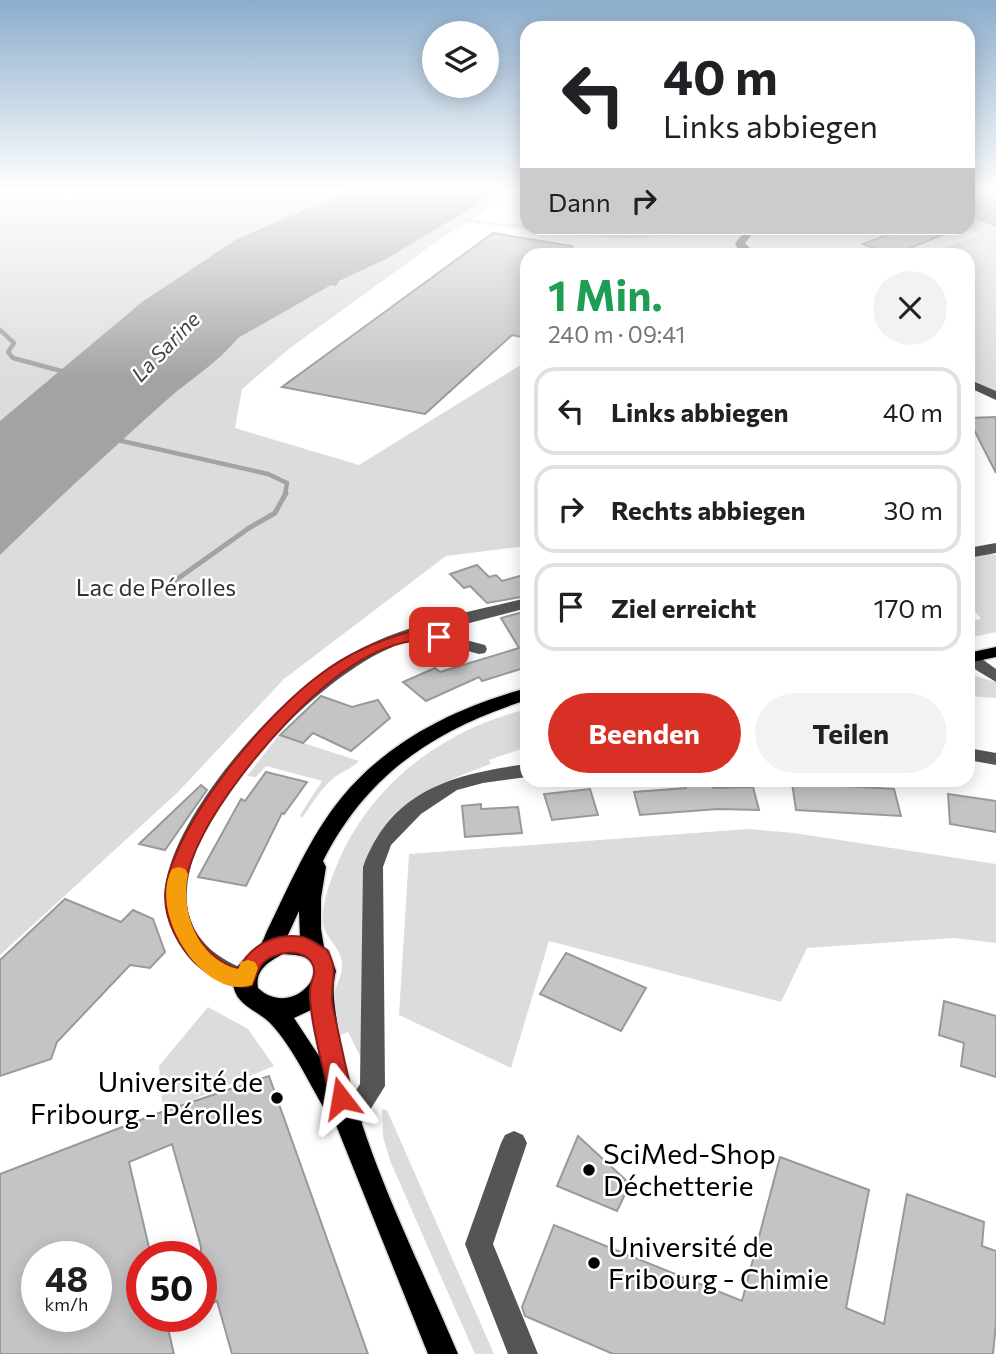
<!DOCTYPE html>
<html lang="de">
<head>
<meta charset="utf-8">
<style>
	body { margin:0; font-family:Commissioner,sans-serif; background:#f2f2f2; color:#202124; height:100vh; display:flex; flex-direction:column; font-size:26px; white-space:nowrap }
	* { box-sizing:border-box; margin:0 }
	p { font-size:23px; color:#757577 }
	.icon { flex:none; width:38px; height:38px; fill:none; stroke:currentColor; stroke-width:2; stroke-linecap:round; stroke-linejoin:round }
	.map { position:relative; flex:1; overflow:hidden }
	.sheet { position:absolute; left:520px; top:248px; width:455px; height:539px; display:flex; flex-direction:column; background:#fff; border-radius:21px; box-shadow:0 4px 18px #0003 }
	.sheet>* { flex:none }
	.top-card { position:absolute; left:520px; top:21px; width:455px; height:214px; border-radius:21px; box-shadow:0 4px 18px #0003; background:#fff; color:#202124; overflow:hidden }
	.buttons { position:absolute; left:422px; top:21px; display:grid; gap:14px }
	.buttons a { display:grid; place-items:center; width:77px; height:77px; border-radius:50%; background:#fff; box-shadow:0 4px 18px #0003; font-size:35px }
	.speed { position:absolute; left:21px; top:1241px; display:flex; gap:14px; font-size:35px; font-weight:700; text-align:center }
	.speed>* { display:grid; place-content:center; width:91px; height:91px; border-radius:50%; background:#fff; box-shadow:0 4px 18px #0003; line-height:1 }
	.speed small { font-size:18px; font-weight:400 }
	.speed .limit { border:10px solid #d22; background:#fff; color:#111 }
	.pin { position:absolute; display:grid; place-items:center; width:60px; height:60px; color:#fff; margin:-30px; border-radius:14px; box-shadow:0 4px 10px #0006 }
	.me { position:absolute; width:77px; margin:-38px; rotate:346deg; stroke-linejoin:round; filter:drop-shadow(0 0 5px #0008) }
	.turn { display:flex; align-items:center; gap:24px; height:147px; padding:0 28px; font-size:32px }
	.turn .icon { width:91px; height:91px; stroke-width:2.5 }
	.turn b { display:block; font-size:49px; line-height:60px }
	.then { display:flex; align-items:center; height:66px; padding:0 28px; background:#0003; gap:14px; font-size:26px }
	.round { display:grid; place-items:center; flex:none; width:74px; height:74px; border-radius:37px; background:#f2f2f2 }
	.head { display:flex; align-items:center; justify-content:space-between; height:119px; padding:0 28px }
	h1 { font-size:42px; font-weight:700; line-height:52px; color:#1e9e55 }
	.action { display:flex; gap:14px; margin-top:auto; padding:14px 28px }
	.action a { flex:1; height:80px; border-radius:42px; background:#d93025; color:#fff; font-size:28px; font-weight:700; line-height:80px; text-align:center }
	.action a+a { background:#f2f2f2; color:#202124 }
	ul { padding:0; list-style:none }
	li { display:flex; align-items:center; gap:21px; height:88px; margin:0 14px 10px; padding:0 14px; border:4px solid #e0e0e0; border-radius:21px }
	li div { flex:1 }
	li b { display:block; font-size:26px }
	li em { font-style:normal }
	.map>svg:first-child { display:block }
	.green { fill:#dcdcdc }
	.water { fill:#a3a3a3 }
	.lines { fill:none; stroke-linecap:round; stroke-linejoin:round }
	.stream-far1 { stroke:#a3a3a3; stroke-width:4.5 }
	.stream { stroke:#a3a3a3; stroke-width:5 }
	.building { fill:#c4c4c4; stroke:#999; stroke-width:2; fill-rule:evenodd }
	.major-casing { stroke:#dbdbdb; stroke-width:3 }
	.minor { fill:#555; fill-rule:evenodd }
	.major { fill:#000; fill-rule:evenodd }
	.route { fill:#d93025; stroke:#8d1f18; stroke-width:2 }
	.slow { fill:#f59e0b }
	.poi-dot { fill:#000; stroke:#fff; stroke-width:2.5 }
	.labels { text-anchor:middle; stroke-width:5; stroke-linejoin:round; paint-order:stroke }
	.far-water-label { font-size:21px; font-style:italic; fill:#444; stroke:#fff }
	.park-label { font-size:24px; fill:#333; stroke:#fff }
	.near-poi-label { font-size:28px; fill:#000; stroke:#fff; text-anchor:start }
</style>
</head>
<body>
<div class="map">
<svg width="996" height="1354" viewBox="0 0 996 1354">
	<rect width="100%" height="100%" fill="#fff"/>
	<g class="green">
		<polygon points="0,191 71,200 84,191 513,191 472,219 505,224 527,223 527,228 680,228 681,235 630,238 582,236 468,222 443,237 290,348 242,389 235,428 359,465 527,361 527,546 446,556 284,679 178,792 0,955"/>
		<polygon points="968,191 996,191 996,392 968,380 968,256 923,256 980,235 967,228"/>
		<polygon points="984,552 996,555 996,632 968,638 968,621 981,619 968,602 968,556"/>
		<polygon points="968,674 996,682 996,698 968,696"/>
		<path d="M527,709V747L489,760L491,764C431,785 390,806 363,867V1062L348,1032L339,1036C336,1023 332,1008 334,994C337,982 345,971 341,958C338,945 323,936 323,921C322,900 331,879 339,860C374,781 444,730 527,709Z"/>
		<path d="M279,735L359,761C351,769 343,771 335,777C321,788 312,804 302,818L300,815L322,781L266,766L256,777L247,776Z"/>
		<polygon points="749,829 794,833 996,864 996,943 954,938 807,948 781,1002 549,941 511,1068 399,1015 409,854"/>
		<polygon points="208,1007 248,1029 274,1066 163,1112 159,1066"/>
		<polygon points="382,1109 387,1110 494,1354 475,1354 391,1163 383,1137"/>
	</g>
	<g class="water">
		<path d="M349,191H499L388,258L339,281L336,286L331,285L238,338C220,361 192,378 169,398C112,449 55,501 0,555V421L142,302L237,239Z"/>
		<polygon points="968,191 996,191 996,227 968,216"/>
	</g>
	<g class="lines">
		<g class="stream-far1">
			<polyline points="0,330 14,343 8,352 13,358 65,372"/>
			<polyline points="113,439 268,474 287,483 285,495"/>
		</g>
		<polyline class="stream" points="173,582 249,528 275,513 286,493"/>
	</g>
	<g class="building">
		<polygon points="905,228 959,228 893,255 863,244"/>
		<polygon points="493,233 572,246 571,256 527,256 527,338 512,335 425,414 282,387"/>
		<polygon points="996,417 996,473 968,418"/>
		<polygon points="477,565 489,577 496,575 502,581 527,574 527,596 487,603 470,586 464,588 450,574"/>
		<polygon points="527,611 527,667 482,681 479,677 426,701 403,682 435,668 440,672 519,648 501,618"/>
		<polygon points="321,696 352,707 378,700 390,718 351,751 313,733 303,743 280,735"/>
		<polygon points="266,772 307,782 284,814 282,813 246,886 198,877 241,799 245,801"/>
		<polygon points="684,780 711,780 713,788 753,787 759,810 718,809 640,815 634,792 686,788"/>
		<polygon points="792,783 894,789 901,816 796,810"/>
		<polygon points="201,785 207,790 165,850 139,844"/>
		<polygon points="590,789 598,815 552,820 544,794"/>
		<polygon points="948,794 996,801 996,832 950,824"/>
		<polygon points="481,804 481,809 518,807 522,833 465,837 462,806"/>
		<polygon points="65,899 121,922 133,910 153,919 165,952 150,968 130,965 57,1042 51,1059 0,1076 0,960"/>
		<polygon points="566,953 646,988 621,1031 540,994"/>
		<polygon points="944,1001 996,1016 996,1077 961,1066 964,1043 939,1035"/>
		<path d="M269,1076L368,1354H232L217,1301L201,1308V1247L172,1144L129,1162L151,1256H142V1316H165L174,1354H0V1174L156,1114ZM37,1256H96V1316H37Z"/>
		<polygon points="578,1136 630,1184 617,1211 557,1186"/>
		<polygon points="780,1157 869,1190 846,1308 884,1324 907,1194 984,1222 982,1246 996,1251 996,1323 993,1354 613,1354 525,1316 522,1307 554,1225 742,1301"/>
	</g>
	<g class="lines">
		<g class="major-casing">
			<g id="major">
				<polygon points="996,647 996,657 968,663 968,653"/>
				<path d="M527,688V700C435,729 367,774 323,861L326,867L321,898V929L324,947L329,951L336,971C331,991 335,1007 338,1028C356,1141 414,1249 458,1354H428L334,1120L330,1118C311,1088 295,1050 271,1024C258,1010 235,1006 233,983C233,964 249,956 260,945C263,942 265,935 267,931C289,886 310,836 342,797C389,740 457,707 527,688ZM299,911L300,938L287,937ZM283,954C292,955 303,954 310,961C326,979 288,1016 258,988C255,970 268,962 283,954ZM311,1010L319,1056L294,1018Z"/>
			</g>
		</g>
		<g class="minor">
			<polygon points="748,228 757,228 745,243 757,256 745,256 738,250 735,243"/>
			<polygon points="968,379 996,391 996,400 968,387"/>
			<polygon points="996,543 996,553 968,558 968,548"/>
			<path d="M527,598V608L435,632L485,645L487,649L485,653L479,654C458,649 433,637 413,639C405,640 395,646 388,649C315,681 192,806 187,889C183,934 215,960 253,972L257,979L253,986C235,992 209,977 196,965C176,946 162,915 165,888C174,817 263,717 318,675C378,629 455,615 527,598Z"/>
			<polygon points="968,653 975,654 996,669 996,682 968,665"/>
			<polygon points="968,748 996,753 996,765 968,760"/>
			<path d="M527,764V777L483,783L457,790L421,814L391,845L383,867L385,1086L357,1131L348,1135L339,1131L335,1123L360,1084L363,867C391,790 453,774 527,764Z"/>
			<polygon points="514,1131 523,1135 527,1143 493,1244 538,1354 508,1354 465,1244 501,1143 505,1135"/>
		</g>
		<use href="#major" class="major"/>
	</g>
	<linearGradient id="sky" x2="0" y2="1"><stop stop-color="#8cadcc"/><stop offset="0.5" stop-color="#fff"/><stop offset="1" stop-color="#fff" stop-opacity="0"/></linearGradient>
	<rect width="996" height="380" fill="url(#sky)"/>
	<path class="route" d="M412,631L439,633L447,637C438,646 423,639 412,641C383,645 354,663 331,681C281,721 194,821 185,886C183,903 189,924 198,937C207,951 222,965 239,969C250,945 276,932 303,937C311,939 320,946 327,950C341,976 328,981 333,1007C339,1038 346,1068 353,1098L350,1105L341,1108L333,1105L330,1098C324,1070 309,1018 310,991C310,981 317,975 313,965C305,946 272,951 261,965C257,971 255,979 252,985C235,991 217,979 204,970C180,952 161,917 166,886C178,819 267,713 321,674C349,653 379,640 412,631Z"/>
	<path class="slow" d="M179,867L185,869L188,874C180,911 197,959 238,969L241,962L248,960L255,962L258,968L252,985C203,1001 148,912 172,869Z"/>
	<g class="poi-dot">
		<circle cx="277" cy="1098" r="7"/>
		<circle cx="589" cy="1170" r="7"/>
		<circle cx="594" cy="1263" r="7"/>
	</g>
	<g class="labels">
		<g class="far-water-label">
			<text transform="translate(166 347) rotate(-46)" y="7">La Sarine</text>
		</g>
		<g class="park-label">
			<text x="156" y="596">Lac de Pérolles</text>
		</g>
		<g class="near-poi-label">
			<text x="263" y="1092" text-anchor="end">Université de<tspan x="263" dy="32">Fribourg - Pérolles</tspan></text>
			<text x="603" y="1164">SciMed-Shop<tspan x="603" dy="32">Déchetterie</tspan></text>
			<text x="608" y="1257">Université de<tspan x="608" dy="32">Fribourg - Chimie</tspan></text>
		</g>
	</g>
</svg>
<div class="buttons">
<a><svg class="icon" aria-label="layers" viewBox="0 0 24 24"><path d="M12 4l9 5-9 5-9-5zM3 14l9 5 9-5"/></svg></a>
</div>
<div class="speed"><div>48<small>km/h</small></div><div class="limit">50</div></div>
<div class="pin" style="left:439px;top:637px;background:#d93025"><svg class="icon" aria-label="arrive" viewBox="0 0 24 24"><path d="M6 21V4h12l-3 4 3 4H6"/></svg></div>
<svg class="me" style="left:341px;top:1098px" viewBox="-20 -20 40 40"><path d="M0-17L14 15 0 8-14 15z" fill="#d93025" stroke="#fff" stroke-width="4"/></svg>
<div class="top-card">
<div class="turn"><svg class="icon" aria-label="left" viewBox="0 0 24 24"><path d="M17 20v-9H6M10 6l-5 5 5 5"/></svg><div><b>40 m</b>Links abbiegen</div></div>
<div class="then">Dann<svg class="icon" aria-label="right" viewBox="0 0 24 24"><path d="M7 20v-9h11M14 6l5 5-5 5"/></svg></div>
</div>
<section class="sheet">
<div class="head"><div><h1>1 Min.</h1><p>240 m · 09:41</p></div><a class="round"><svg class="icon" aria-label="close" viewBox="0 0 24 24"><path d="M6 6l12 12M18 6L6 18"/></svg></a></div>
<ul>
<li><svg class="icon" aria-label="left" viewBox="0 0 24 24"><path d="M17 20v-9H6M10 6l-5 5 5 5"/></svg><div><b>Links abbiegen</b></div><em>40 m</em></li>
<li><svg class="icon" aria-label="right" viewBox="0 0 24 24"><path d="M7 20v-9h11M14 6l5 5-5 5"/></svg><div><b>Rechts abbiegen</b></div><em>30 m</em></li>
<li><svg class="icon" aria-label="arrive" viewBox="0 0 24 24"><path d="M6 21V4h12l-3 4 3 4H6"/></svg><div><b>Ziel erreicht</b></div><em>170 m</em></li>
</ul>
<div class="action"><a>Beenden</a><a>Teilen</a></div>
</section>
</div>
</body>
</html>
